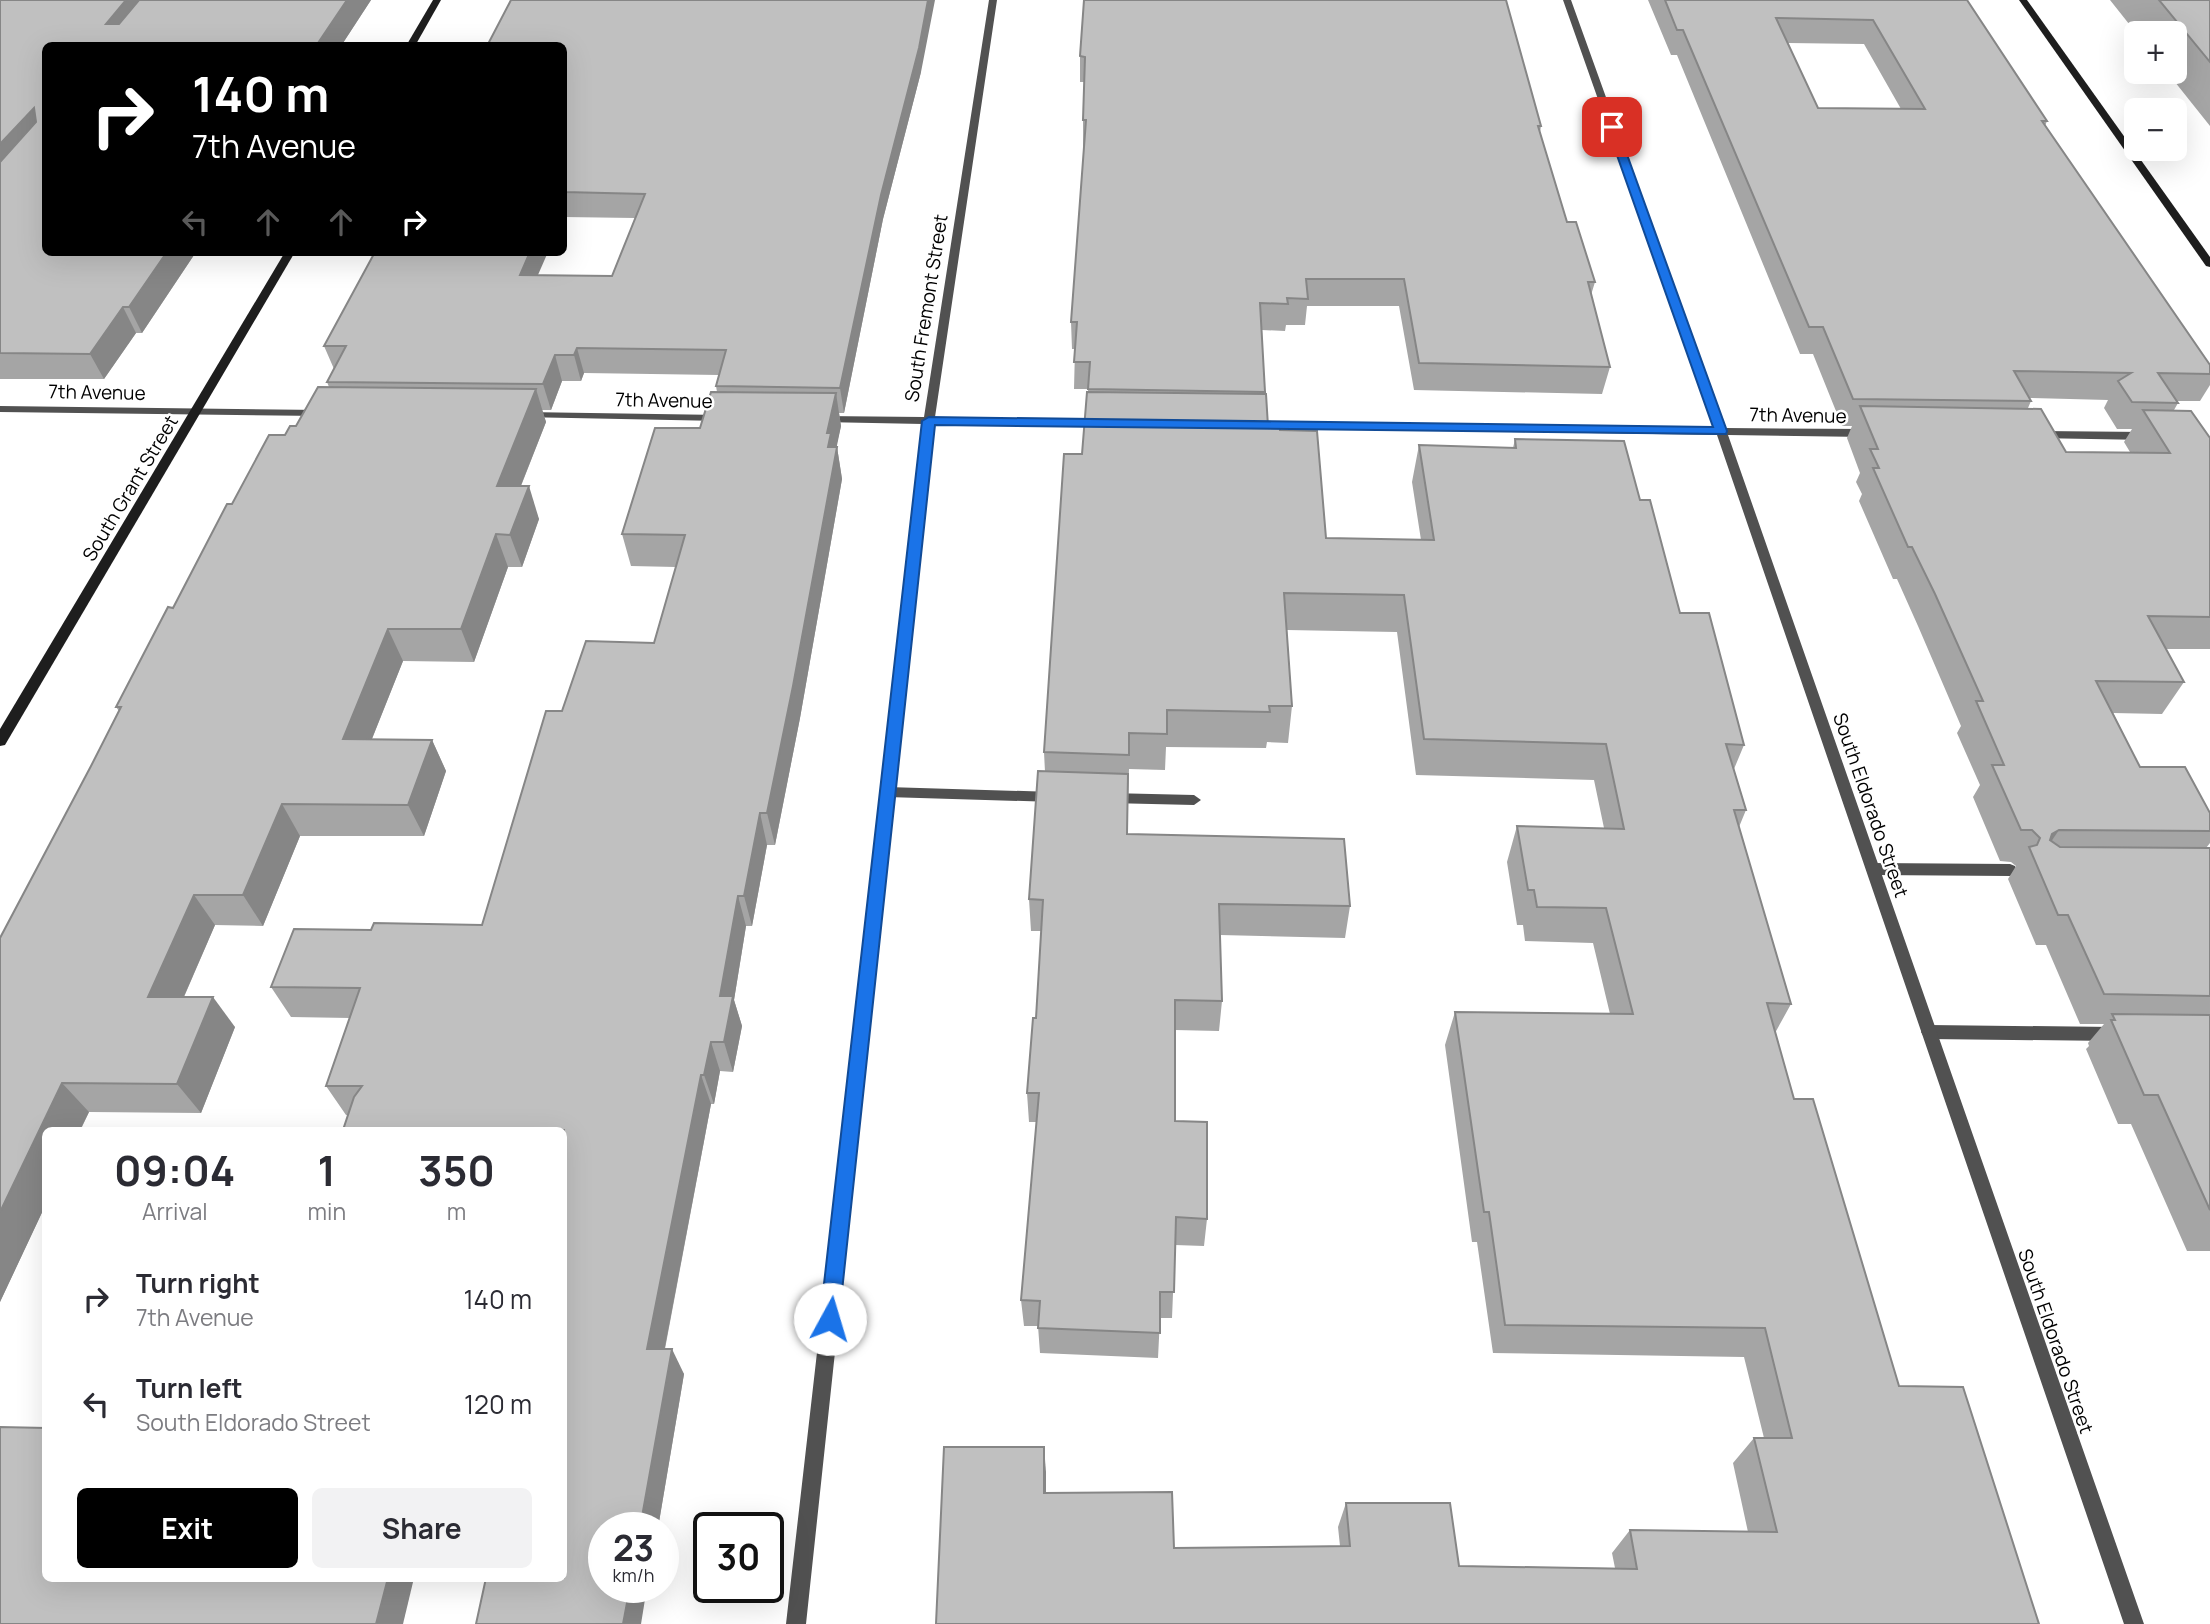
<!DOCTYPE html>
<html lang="en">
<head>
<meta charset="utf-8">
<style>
	body { margin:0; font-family:Manrope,sans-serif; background:#f2f2f3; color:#2b2b33; height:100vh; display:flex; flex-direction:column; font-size:26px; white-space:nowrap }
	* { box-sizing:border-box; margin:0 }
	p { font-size:23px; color:#7c7c81 }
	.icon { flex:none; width:38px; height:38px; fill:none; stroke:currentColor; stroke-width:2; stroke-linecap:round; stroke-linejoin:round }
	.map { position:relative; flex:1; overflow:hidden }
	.panel { position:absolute; left:42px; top:1127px; width:525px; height:455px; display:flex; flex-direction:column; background:#fff; border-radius:10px; box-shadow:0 7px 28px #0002 }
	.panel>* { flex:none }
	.guide { position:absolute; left:42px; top:42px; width:525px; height:214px; border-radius:10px; box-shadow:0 7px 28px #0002; background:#000; color:#fff; overflow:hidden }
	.buttons { position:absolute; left:2124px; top:21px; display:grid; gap:14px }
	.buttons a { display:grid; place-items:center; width:63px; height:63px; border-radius:10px; background:#fff; box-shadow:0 7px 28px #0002; font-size:35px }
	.speed { position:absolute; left:588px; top:1512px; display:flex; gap:14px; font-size:35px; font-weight:700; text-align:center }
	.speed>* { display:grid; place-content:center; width:91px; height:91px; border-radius:50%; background:#fff; box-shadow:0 7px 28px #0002; line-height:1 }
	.speed small { font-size:18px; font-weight:400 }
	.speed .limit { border:4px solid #111; border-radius:10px; background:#fff; color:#111 }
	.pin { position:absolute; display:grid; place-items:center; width:60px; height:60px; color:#fff; margin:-30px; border-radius:14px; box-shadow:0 4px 10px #0006 }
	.me { position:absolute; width:77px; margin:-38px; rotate:6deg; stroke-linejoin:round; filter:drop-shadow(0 0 5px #0008) }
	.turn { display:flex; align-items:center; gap:24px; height:147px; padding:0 35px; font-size:32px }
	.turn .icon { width:91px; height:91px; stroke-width:2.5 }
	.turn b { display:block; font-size:49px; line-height:60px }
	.lanes { display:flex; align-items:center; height:66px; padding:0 35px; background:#0003; justify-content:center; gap:35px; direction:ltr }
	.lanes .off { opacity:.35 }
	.eta { display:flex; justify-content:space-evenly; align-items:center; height:119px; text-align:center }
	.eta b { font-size:42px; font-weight:700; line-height:49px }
	.button { display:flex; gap:14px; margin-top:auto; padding:14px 35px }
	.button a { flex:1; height:80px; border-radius:10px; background:#000; color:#fff; font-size:28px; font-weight:700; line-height:80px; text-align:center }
	.button a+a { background:#f2f2f3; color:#2b2b33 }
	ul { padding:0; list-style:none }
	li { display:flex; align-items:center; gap:21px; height:105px; padding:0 35px }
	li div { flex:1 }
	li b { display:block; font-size:26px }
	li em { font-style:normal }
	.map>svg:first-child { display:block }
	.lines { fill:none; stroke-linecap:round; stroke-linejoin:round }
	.lane { fill:#515151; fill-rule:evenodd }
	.street { fill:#515151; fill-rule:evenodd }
	.secondary { fill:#1e1e1e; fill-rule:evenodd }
	.wall { fill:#a5a5a5; fill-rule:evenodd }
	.shaded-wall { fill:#868686 }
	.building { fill:#c0c0c0; stroke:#868686; stroke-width:2; fill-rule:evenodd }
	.route { fill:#1a73e8; stroke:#114b97; stroke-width:2 }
	.labels { text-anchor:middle; stroke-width:5; stroke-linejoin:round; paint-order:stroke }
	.street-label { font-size:19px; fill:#000; stroke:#fff }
</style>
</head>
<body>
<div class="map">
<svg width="2210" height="1624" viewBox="0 0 2210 1624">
	<rect width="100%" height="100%" fill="#fff"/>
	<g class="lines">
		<g class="lane">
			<polygon points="887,787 1054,792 1061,797 1054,802 887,797 880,792"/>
			<polygon points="1109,793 1194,795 1201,800 1194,805 1109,803 1102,798"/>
			<polygon points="1873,863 2010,864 2015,866 2017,870 2015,874 2010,876 1873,875 1868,873 1866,869 1868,865"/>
			<polygon points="1929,1025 2114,1027 2119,1029 2122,1034 2119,1039 2114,1041 1929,1039 1924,1037 1921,1032 1924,1027"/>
		</g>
		<g class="street">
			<polygon points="989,0 997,0 935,417 1103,420 1109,423 1103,426 934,424 806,1624 786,1624 923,424 822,422 816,419 822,416 924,417"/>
			<polygon points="1563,0 1571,0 1725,428 1866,429 1872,433 1866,437 1728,435 2144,1624 2124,1624 1717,435 1249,428 1243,425 1249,422 1714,428"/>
			<polygon points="0,406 322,410 328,413 322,416 0,412"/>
			<polygon points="525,412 721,415 727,418 721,421 521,417 521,413"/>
			<polygon points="2040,431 2146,432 2152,436 2146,440 2036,438 2034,435"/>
		</g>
		<g class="secondary">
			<polygon points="433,0 441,0 415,46 406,46"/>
			<polygon points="2019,0 2027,0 2210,257 2210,267 2206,266"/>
			<polygon points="285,252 295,252 5,745 0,746 0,729"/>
		</g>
	</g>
	<g class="wall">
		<polygon points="0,0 371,0 341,46 46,252 196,252 142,333 136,333 104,379 0,379"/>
		<polygon points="1084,0 1541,126 1540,132 1567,222 1595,282 1591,295 1610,367 1602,394 1414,390 1399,306 1307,306 1305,325 1286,325 1285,331 1262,330 1264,394 1268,426 1280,430 1326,538 1421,540 1412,482 1419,445 1513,448 1515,439 1640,500 1680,613 1744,745 1734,769 1746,810 1739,827 1791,1004 1775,1033 1794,1099 1899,1386 2039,1624 936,1624 1046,1472 1046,1493 1174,1548 1340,1546 1338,1527 1346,1503 1459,1566 1615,1568 1612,1553 1630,1530 1748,1532 1733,1463 1754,1438 1764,1438 1744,1357 1493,1353 1477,1242 1472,1242 1445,1045 1455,1012 1610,1014 1593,943 1525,941 1523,925 1517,925 1507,862 1517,826 1604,828 1594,780 1416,775 1397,632 1287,630 1292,706 1288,743 1267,742 1266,748 1166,747 1165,770 1129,769 1127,834 1350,906 1345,938 1220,935 1222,1001 1219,1031 1175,1030 1175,1121 1207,1219 1204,1246 1175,1245 1172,1318 1160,1318 1158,1358 1040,1353 1038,1326 1024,1326 1021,1300 1037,1122 1029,1122 1027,1093 1036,1018 1041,931 1031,931 1029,899 1045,772 1044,752 1082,454 1088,392 1088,389 1074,389 1075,349 1072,349 1071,322 1084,146 1083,146 1083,120 1084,82 1080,82 1080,56"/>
		<path d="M1648,0H1967L2047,121L2045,126L2210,365V385L2200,401H2177L2178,403L2174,410L2210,438V649H2166L2184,682L2162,714L2113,713L2140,767L2210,813V843L2206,848H2210V1251H2187L2131,1124H2118L2086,1049L2089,1046L2088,1043L2104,1024H2080L2046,945H2036L2008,879L2016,866L2011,862L2000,861L1973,797L1980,785L1957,733L1961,726L1918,626L1897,579H1893L1859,501L1862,494L1856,482L1860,473L1847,438L1852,426H1842L1813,354H1800L1677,55H1671ZM1788,43L1864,44L1901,109L1818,108ZM2030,398L2108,400L2104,408L2117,429H2132L2124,442L2130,452H2066L2028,408L2031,401Z"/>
		<polygon points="2110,0 2210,0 2210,126 2167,72 2175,72 2175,33 2137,34"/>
		<polygon points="564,46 921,72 883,219 844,413 839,413 841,426 836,447 837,447 842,479 800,718 775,845 767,845 752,926 746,926 734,1000 742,1026 733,1072 720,1071 714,1104 711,1104 665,1349 684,1374 658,1528 604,1528 564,1578 564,1130 346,1115 326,1086 350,1018 291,1017 271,987 371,930 482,925 562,711 654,643 676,567 631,566 622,534 700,428 717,392 716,386 719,375 584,373 581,381 562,381 551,410 542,410 546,422 521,486 539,519 522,567 508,567 474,662 403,661 372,739 432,740 446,771 424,836 300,836 263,926 215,925 184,997 235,1027 201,1113 89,1112 0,1302 0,938 91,766 119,711 116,707 232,504 285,435 296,426 329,387 327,382 334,369 324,346 538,275 612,276 635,218 564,217"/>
	</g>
	<g class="shaded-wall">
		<polygon points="126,0 155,0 119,46 106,24"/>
		<polygon points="347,0 371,0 341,46 316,46"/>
		<polygon points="928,0 935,0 921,72 883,219 844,413 840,388 881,195"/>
		<polygon points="34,108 46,132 0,183 0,144"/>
		<polygon points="167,252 196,252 142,333 129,307"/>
		<polygon points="530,252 548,252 527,300 520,275"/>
		<polygon points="123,307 136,333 104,379 90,354"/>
		<polygon points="577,348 584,373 581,381 574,355"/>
		<polygon points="555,355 562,381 551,410 543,384"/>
		<polygon points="536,389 546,422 508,518 497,486"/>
		<polygon points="836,393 841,426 835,455 837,447 842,479 800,718 775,845 767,813 828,447 827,433"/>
		<polygon points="529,486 539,519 522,567 510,535"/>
		<polygon points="496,534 508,567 474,662 461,629"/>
		<polygon points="388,629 403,661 359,771 343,739"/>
		<polygon points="432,740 446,771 424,836 408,805"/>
		<polygon points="282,804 300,836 263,926 243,895"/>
		<polygon points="760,813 767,845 752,926 744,896"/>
		<polygon points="2059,830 2038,861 2052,834"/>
		<polygon points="194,895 215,925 171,1026 148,997"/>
		<polygon points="738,896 746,926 734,1000 742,1026 733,1072 724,1042 720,996"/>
		<polygon points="213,997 235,1027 201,1113 177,1084"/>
		<polygon points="711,1042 720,1071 714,1104 704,1075"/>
		<polygon points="701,1075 711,1104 660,1373 647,1349"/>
		<polygon points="62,1083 89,1112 80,1130 46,1130 46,1204 0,1302 0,1212"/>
		<polygon points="672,1349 684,1374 658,1528 640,1528"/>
		<polygon points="1044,1447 1046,1472 1046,1518 1044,1493"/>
		<polygon points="388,1578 414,1578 403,1624 376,1624"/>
		<polygon points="630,1587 647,1587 641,1624 623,1624"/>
	</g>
	<g class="building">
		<polygon points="0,0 126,0 106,24 119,24 139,0 347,0 316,46 46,46 46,252 167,252 129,307 123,307 90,354 0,353 0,162 36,122 34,108 0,144"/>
		<polygon points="511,0 928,0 919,48 881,195 840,388 716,386 726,350 577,348 574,355 555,355 543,384 327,382 346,346 324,346 375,252 530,252 520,275 612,276 645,194 564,192 564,46 487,46"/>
		<polygon points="1084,0 1506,0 1541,126 1538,126 1567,222 1576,222 1595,282 1588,282 1610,367 1419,363 1404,279 1306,279 1308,299 1287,298 1288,304 1260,303 1265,392 1088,389 1090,362 1074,362 1077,322 1071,322 1086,120 1083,120 1085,57 1080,56"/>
		<path d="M1665,0H1967L2047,121H2042L2210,365V374L2158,373L2178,403L2132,402L2118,381L2131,373L2014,371L2031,401L1853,399L1823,327H1809L1683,30H1677ZM1776,18L1873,20L1925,109L1818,108Z"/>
		<polygon points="2159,0 2210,0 2210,62"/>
		<polygon points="318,387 536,389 497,486 529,486 510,535 496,534 461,629 388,629 343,739 432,740 408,805 282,804 243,895 194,895 148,997 213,997 177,1084 62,1083 0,1212 0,938 91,766 121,707 116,707 168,607 173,608 227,504 232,504 269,435 285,435 290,426 296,426"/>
		<polygon points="711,392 836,393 827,433 831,433 828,447 837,447 793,686 767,813 760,813 744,896 738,896 720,996 733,996 724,1042 711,1042 704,1075 701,1075 647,1349 672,1349 640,1528 604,1528 604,1587 630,1587 623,1624 476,1624 486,1578 564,1578 564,1130 343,1130 354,1097 362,1086 326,1086 360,988 271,987 294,929 371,930 374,923 482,925 546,711 562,711 586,641 654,643 685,535 622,534 655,428 700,428"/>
		<polygon points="1087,392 1266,394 1268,426 1280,426 1280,430 1317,431 1326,538 1434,540 1419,445 1516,448 1515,439 1624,441 1640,500 1650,500 1680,613 1709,613 1744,745 1726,744 1746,810 1734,810 1791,1004 1767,1003 1794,1099 1813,1099 1899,1386 1963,1387 2039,1624 936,1624 944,1447 1044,1447 1044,1493 1172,1492 1174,1548 1350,1546 1346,1503 1450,1503 1459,1566 1637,1569 1630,1530 1777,1532 1754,1438 1792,1438 1765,1328 1505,1325 1489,1212 1484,1212 1455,1012 1633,1014 1606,908 1537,907 1534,890 1528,890 1517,826 1624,829 1606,744 1424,739 1404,595 1284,593 1292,706 1269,706 1270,712 1167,710 1167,734 1129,733 1129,755 1044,752 1064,454 1082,454"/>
		<polygon points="1860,406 2041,409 2066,452 2170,453 2143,410 2191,411 2210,438 2210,617 2148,616 2184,682 2096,681 2140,767 2185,767 2210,813 2210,831 2059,830 2052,834 2050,840 2060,847 2210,848 2210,996 2104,994 2068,915 2058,915 2029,847 2037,845 2040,838 2032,830 2021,830 1992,765 2004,765 1976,701 1983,701 1935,594 1912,547 1908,547 1873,468 1879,468 1870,449 1878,449"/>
		<polygon points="1038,771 1128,774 1127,834 1344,839 1350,906 1219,904 1222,1001 1175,1000 1175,1121 1207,1122 1207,1219 1176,1217 1174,1292 1160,1292 1160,1333 1038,1328 1040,1301 1021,1300 1039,1093 1027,1093 1033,1018 1036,1018 1043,900 1029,899"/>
		<polygon points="2112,1014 2210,1015 2210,1210 2158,1095 2144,1095 2111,1020 2115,1020"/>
		<polygon points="0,1427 46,1428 46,1578 388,1578 376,1624 0,1624"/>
	</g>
	<polygon class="route" points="1612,124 1617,127 1727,431 1726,434 935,425 839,1319 837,1326 830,1329 822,1326 820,1319 922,421 929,417 1713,427 1607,127"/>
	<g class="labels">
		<g class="street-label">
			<text transform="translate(926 308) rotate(-81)" y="7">South Fremont Street</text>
			<text transform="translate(97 392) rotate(1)" y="7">7th Avenue</text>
			<text transform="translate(664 400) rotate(1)" y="7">7th Avenue</text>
			<text transform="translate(1798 415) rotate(1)" y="7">7th Avenue</text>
			<text transform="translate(130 488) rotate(-59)" y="7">South Grant Street</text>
			<text transform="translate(1871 805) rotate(71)" y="7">South Eldorado Street</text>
			<text transform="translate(2056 1341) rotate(71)" y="7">South Eldorado Street</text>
		</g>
	</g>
</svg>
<div class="buttons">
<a>+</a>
<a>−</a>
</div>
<div class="speed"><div>23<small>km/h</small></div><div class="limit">30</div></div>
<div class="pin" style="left:1612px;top:127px;background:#d93025"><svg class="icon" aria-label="arrive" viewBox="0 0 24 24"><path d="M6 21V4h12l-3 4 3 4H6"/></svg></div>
<svg class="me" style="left:830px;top:1319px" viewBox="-20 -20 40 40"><circle r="19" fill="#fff"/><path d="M0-13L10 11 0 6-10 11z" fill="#1a73e8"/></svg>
<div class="guide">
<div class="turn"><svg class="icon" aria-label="right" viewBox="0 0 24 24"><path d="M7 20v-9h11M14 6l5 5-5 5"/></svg><div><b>140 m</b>7th Avenue</div></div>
<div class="lanes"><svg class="icon off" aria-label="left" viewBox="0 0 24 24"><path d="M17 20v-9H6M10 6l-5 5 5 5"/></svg><svg class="icon off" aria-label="ahead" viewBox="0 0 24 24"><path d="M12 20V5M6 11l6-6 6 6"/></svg><svg class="icon off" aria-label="ahead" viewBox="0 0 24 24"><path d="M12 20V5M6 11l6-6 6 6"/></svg><svg class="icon" aria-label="right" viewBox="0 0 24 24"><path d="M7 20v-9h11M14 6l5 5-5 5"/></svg></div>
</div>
<section class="panel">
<div class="eta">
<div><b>09:04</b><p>Arrival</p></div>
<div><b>1</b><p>min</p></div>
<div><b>350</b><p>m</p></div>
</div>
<ul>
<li><svg class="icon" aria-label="right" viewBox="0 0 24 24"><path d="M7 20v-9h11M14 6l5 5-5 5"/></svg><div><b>Turn right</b><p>7th Avenue</p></div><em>140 m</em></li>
<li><svg class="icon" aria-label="left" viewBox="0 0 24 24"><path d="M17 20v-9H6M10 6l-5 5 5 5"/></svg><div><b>Turn left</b><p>South Eldorado Street</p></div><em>120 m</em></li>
</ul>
<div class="button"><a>Exit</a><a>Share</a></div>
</section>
</div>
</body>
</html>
